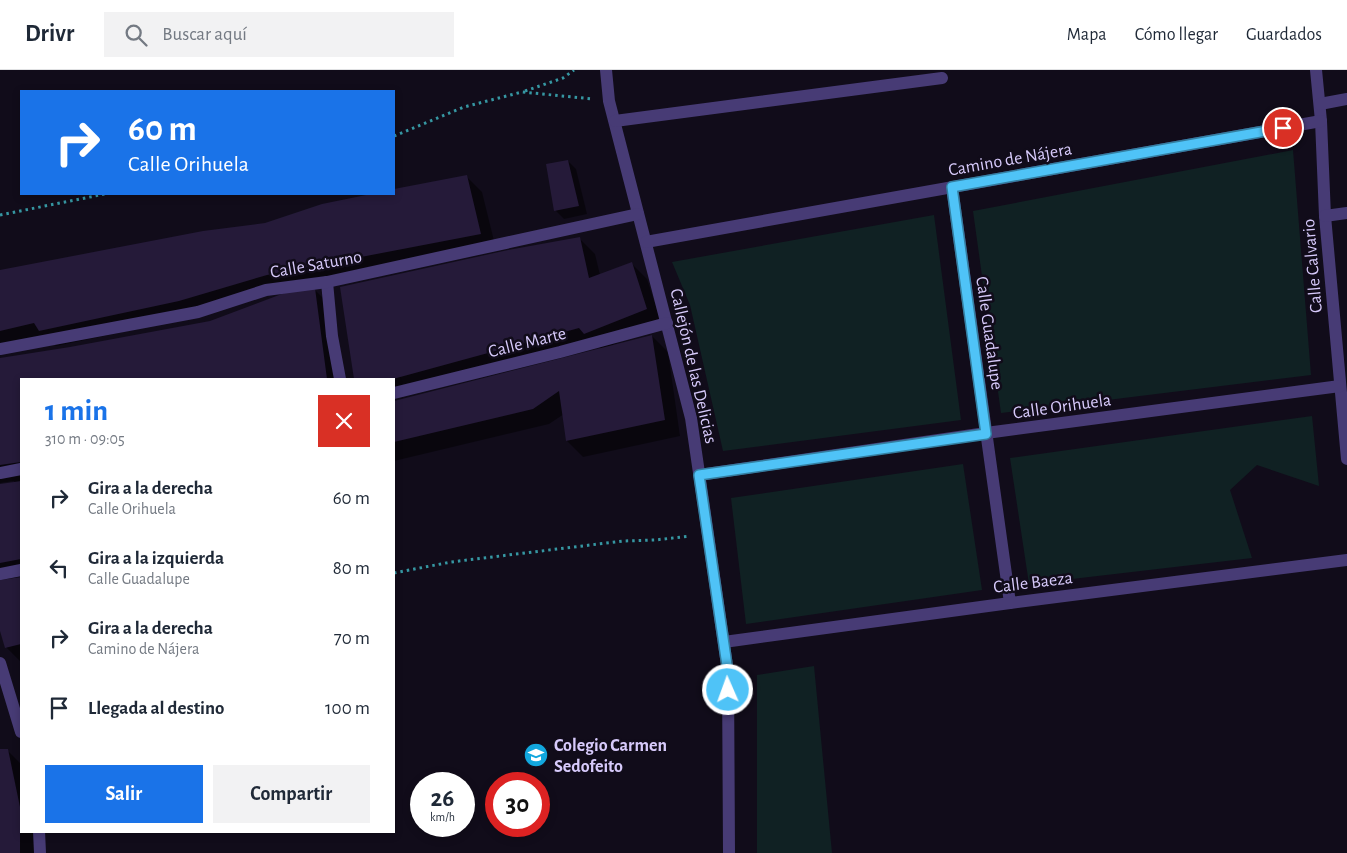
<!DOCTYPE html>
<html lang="es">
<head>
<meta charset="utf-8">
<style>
	body { margin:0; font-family:"Alegreya Sans",sans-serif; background:#f2f2f3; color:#1f2937; height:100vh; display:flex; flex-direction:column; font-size:19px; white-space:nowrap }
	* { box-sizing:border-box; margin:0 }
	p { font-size:16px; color:#747a83 }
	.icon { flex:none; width:28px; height:28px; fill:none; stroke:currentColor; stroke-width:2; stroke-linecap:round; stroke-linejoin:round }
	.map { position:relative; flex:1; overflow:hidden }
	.side { position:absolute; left:20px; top:308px; width:375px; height:455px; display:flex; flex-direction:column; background:#fff; border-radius:0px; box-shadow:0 2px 8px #0003 }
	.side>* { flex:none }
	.hud { position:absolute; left:20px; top:20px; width:375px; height:105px; border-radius:0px; box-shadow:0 2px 8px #0003; background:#1a73e8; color:#fff; overflow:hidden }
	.speed { position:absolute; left:410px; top:702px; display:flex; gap:10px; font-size:25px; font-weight:700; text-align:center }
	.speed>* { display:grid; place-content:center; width:65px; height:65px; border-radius:50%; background:#fff; box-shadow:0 2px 8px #0003; line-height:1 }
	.speed small { font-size:12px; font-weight:400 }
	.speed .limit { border:8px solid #d22; background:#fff; color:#111 }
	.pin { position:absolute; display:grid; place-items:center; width:42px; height:42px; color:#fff; margin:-21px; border:2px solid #fff; border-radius:50%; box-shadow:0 1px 5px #0007 }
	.me { position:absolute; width:55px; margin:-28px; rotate:358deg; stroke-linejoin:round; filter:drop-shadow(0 0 4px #0008) }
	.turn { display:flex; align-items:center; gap:18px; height:105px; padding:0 25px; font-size:22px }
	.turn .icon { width:65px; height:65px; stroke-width:2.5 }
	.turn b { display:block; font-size:35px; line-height:42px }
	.round { display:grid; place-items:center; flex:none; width:52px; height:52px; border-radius:0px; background:#f2f2f3 }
	.headline { display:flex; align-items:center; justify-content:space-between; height:85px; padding:0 25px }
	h1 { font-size:30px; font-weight:600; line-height:38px; color:#1a73e8 }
	.button { display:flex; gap:10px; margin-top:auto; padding:10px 25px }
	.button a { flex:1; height:58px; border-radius:0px; background:#1a73e8; color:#fff; font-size:20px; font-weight:600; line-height:58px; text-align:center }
	.button a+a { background:#f2f2f3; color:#1f2937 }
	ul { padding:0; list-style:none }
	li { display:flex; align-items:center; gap:15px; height:70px; padding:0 25px }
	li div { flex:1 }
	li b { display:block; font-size:19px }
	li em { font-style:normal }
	header { display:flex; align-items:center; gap:30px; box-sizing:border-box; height:70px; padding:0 25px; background:#fff; border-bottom:1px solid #e0e1e3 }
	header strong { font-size:24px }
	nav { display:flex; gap:28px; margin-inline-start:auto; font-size:18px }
	.search { width:350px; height:45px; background:#f2f2f3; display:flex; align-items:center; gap:12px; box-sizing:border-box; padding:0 18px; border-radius:0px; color:#747a83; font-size:19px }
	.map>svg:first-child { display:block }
	.green { fill:#102123 }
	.shadow { fill:#0007 }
	.building { fill:#251a39 }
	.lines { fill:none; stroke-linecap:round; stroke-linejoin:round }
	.path { stroke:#3697a2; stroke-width:3; stroke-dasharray:2.5 4; stroke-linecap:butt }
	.minor { stroke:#473b75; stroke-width:12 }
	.route-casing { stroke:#337fa1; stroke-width:12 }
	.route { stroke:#4fc3f7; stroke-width:9 }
	.labels { text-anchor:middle; stroke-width:5; stroke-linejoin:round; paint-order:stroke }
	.street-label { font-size:18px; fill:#d7cafb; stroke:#110c1a }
	.poi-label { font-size:18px; font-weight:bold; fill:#d7cafb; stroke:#110c1a; text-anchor:start }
</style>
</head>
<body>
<header>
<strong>Drivr</strong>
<div class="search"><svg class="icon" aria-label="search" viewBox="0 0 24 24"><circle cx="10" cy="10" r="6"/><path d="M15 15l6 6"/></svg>Buscar aquí</div>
<nav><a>Mapa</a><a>Cómo llegar</a><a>Guardados</a></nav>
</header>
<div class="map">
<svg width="1347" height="783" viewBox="0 0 1347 783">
	<rect width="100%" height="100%" fill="#110c1a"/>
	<g class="green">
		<polygon points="1293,80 1311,305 1001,343 973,141"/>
		<polygon points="934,145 961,350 723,381 690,235 672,192"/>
		<polygon points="1312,346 1319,416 1257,395 1230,420 1252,488 1029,514 1010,388"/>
		<polygon points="963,394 982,520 746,554 731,428"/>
		<polygon points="814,596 832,783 757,783 757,605"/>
	</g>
	<g class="shadow">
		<polygon points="568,91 576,99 587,144 564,149 556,141"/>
		<polygon points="466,106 482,122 496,179 284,220 195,247 56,276 49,269 0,280 0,201 265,155 322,135 378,124 394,124 394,121"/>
		<polygon points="579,168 595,184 600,205 631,193 647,209 662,255 612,275 612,276 652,266 668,282 680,366 583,387 567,371 564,344 549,354 394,391 394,332 601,279 594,273 394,328 394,309"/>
		<polygon points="315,220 330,235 340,309 21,309 21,592 6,577 0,557 0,416 15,413 14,411 0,413 0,289 71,279 210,253"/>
		<polygon points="0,680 8,681 21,694 21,761 35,761 35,783 0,783"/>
	</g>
	<g class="building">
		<polygon points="568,90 579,136 554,141 546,94"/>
		<polygon points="467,105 481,164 267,205 179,231 39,261 34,253 0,261 0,200 203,161 265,153 322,134 371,124 394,124 394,119"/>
		<polygon points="580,167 589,208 632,192 647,239 584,264 579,258 393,309 354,309 340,217 508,180"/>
		<polygon points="315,218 327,309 21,309 21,392 0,395 0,288 70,277 210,251 287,222"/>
		<polygon points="652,265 665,350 566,371 559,321 533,339 394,372 394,331"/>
		<polygon points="21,411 21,489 0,493 0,414"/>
		<polygon points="21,507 21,574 5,578 0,561 0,510"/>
		<polygon points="0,679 8,679 20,737 20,783 0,783"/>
	</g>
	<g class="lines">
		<g class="path">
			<polyline points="525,21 563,8 574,0"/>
			<polyline points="394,66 464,37 522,22 593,29"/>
			<polyline points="0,145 105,124"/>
			<polyline points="394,503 451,492 623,471 655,470 690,466"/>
		</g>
		<g class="minor">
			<polyline points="606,0 609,31 691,348 728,602 729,783"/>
			<polyline points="1316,0 1321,51 1325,146 1347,389"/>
			<polyline points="1320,34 1347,29"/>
			<polyline points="615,51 942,8"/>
			<polyline points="952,117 1010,533"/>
			<polyline points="1325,146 1347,143"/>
			<polyline points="646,172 1321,51"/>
			<polyline points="327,212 332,266 340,309"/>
			<polyline points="0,279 198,242 266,220 327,212 638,144"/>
			<polyline points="394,323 560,282 667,253"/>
			<polyline points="0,403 21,399"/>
			<polyline points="699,405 986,363 1340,316"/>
			<polyline points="0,504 21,500"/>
			<polyline points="724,572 1010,533 1347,490"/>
			<polyline points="0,593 21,662"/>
			<polyline points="39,761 40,783"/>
		</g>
	</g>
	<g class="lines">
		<g class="route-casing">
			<polyline id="route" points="728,620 728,602 699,405 986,364 952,117 1283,58"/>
		</g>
		<use href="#route" class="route"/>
	</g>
	<defs>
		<g id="school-disc" transform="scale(1.25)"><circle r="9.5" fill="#12a7de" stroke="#110c1a"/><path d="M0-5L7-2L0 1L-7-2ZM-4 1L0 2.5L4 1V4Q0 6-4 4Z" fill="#fff"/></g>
	</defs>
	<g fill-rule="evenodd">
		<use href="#school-disc" x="536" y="685"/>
	</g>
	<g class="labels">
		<g class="street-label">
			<text transform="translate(1010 89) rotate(-10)" y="6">Camino de Nájera</text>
			<text transform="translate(316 194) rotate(-10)" y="6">Calle Saturno</text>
			<text transform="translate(1312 196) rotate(-95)" y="6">Calle Calvario</text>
			<text transform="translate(990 263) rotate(82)" y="6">Calle Guadalupe</text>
			<text transform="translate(527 272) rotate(-14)" y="6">Calle Marte</text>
			<text transform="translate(694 296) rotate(77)" y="6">Callejón de las Delicias</text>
			<text transform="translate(1062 336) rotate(-8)" y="6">Calle Orihuela</text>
			<text transform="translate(1033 512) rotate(-7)" y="6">Calle Baeza</text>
		</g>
		<g class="poi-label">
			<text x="554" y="681">Colegio Carmen<tspan x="554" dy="21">Sedofeito</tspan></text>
		</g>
	</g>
</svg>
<div class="speed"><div>26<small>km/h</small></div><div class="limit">30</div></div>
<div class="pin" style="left:1283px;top:58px;background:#d93025"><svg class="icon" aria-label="arrive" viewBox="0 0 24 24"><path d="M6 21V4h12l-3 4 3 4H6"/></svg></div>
<svg class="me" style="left:728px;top:620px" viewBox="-20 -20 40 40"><circle r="17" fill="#4fc3f7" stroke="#fff" stroke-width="3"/><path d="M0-11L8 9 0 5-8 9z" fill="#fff"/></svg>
<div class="hud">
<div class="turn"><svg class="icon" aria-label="right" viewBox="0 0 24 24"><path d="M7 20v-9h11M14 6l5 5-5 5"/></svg><div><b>60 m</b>Calle Orihuela</div></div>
</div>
<section class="side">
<div class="headline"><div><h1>1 min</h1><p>310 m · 09:05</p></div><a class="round" style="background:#d93025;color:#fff"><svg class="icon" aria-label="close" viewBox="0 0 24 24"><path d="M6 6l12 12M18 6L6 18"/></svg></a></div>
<ul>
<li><svg class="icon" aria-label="right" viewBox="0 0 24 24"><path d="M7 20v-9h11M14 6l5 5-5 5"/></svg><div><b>Gira a la derecha</b><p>Calle Orihuela</p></div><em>60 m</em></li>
<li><svg class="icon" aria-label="left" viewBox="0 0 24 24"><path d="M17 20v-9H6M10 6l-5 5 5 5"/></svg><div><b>Gira a la izquierda</b><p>Calle Guadalupe</p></div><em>80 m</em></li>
<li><svg class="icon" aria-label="right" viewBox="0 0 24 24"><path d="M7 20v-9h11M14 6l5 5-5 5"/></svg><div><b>Gira a la derecha</b><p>Camino de Nájera</p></div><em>70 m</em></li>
<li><svg class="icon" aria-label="arrive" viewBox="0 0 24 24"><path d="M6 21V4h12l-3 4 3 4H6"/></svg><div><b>Llegada al destino</b></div><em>100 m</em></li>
</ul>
<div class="button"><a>Salir</a><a>Compartir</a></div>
</section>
</div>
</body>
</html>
